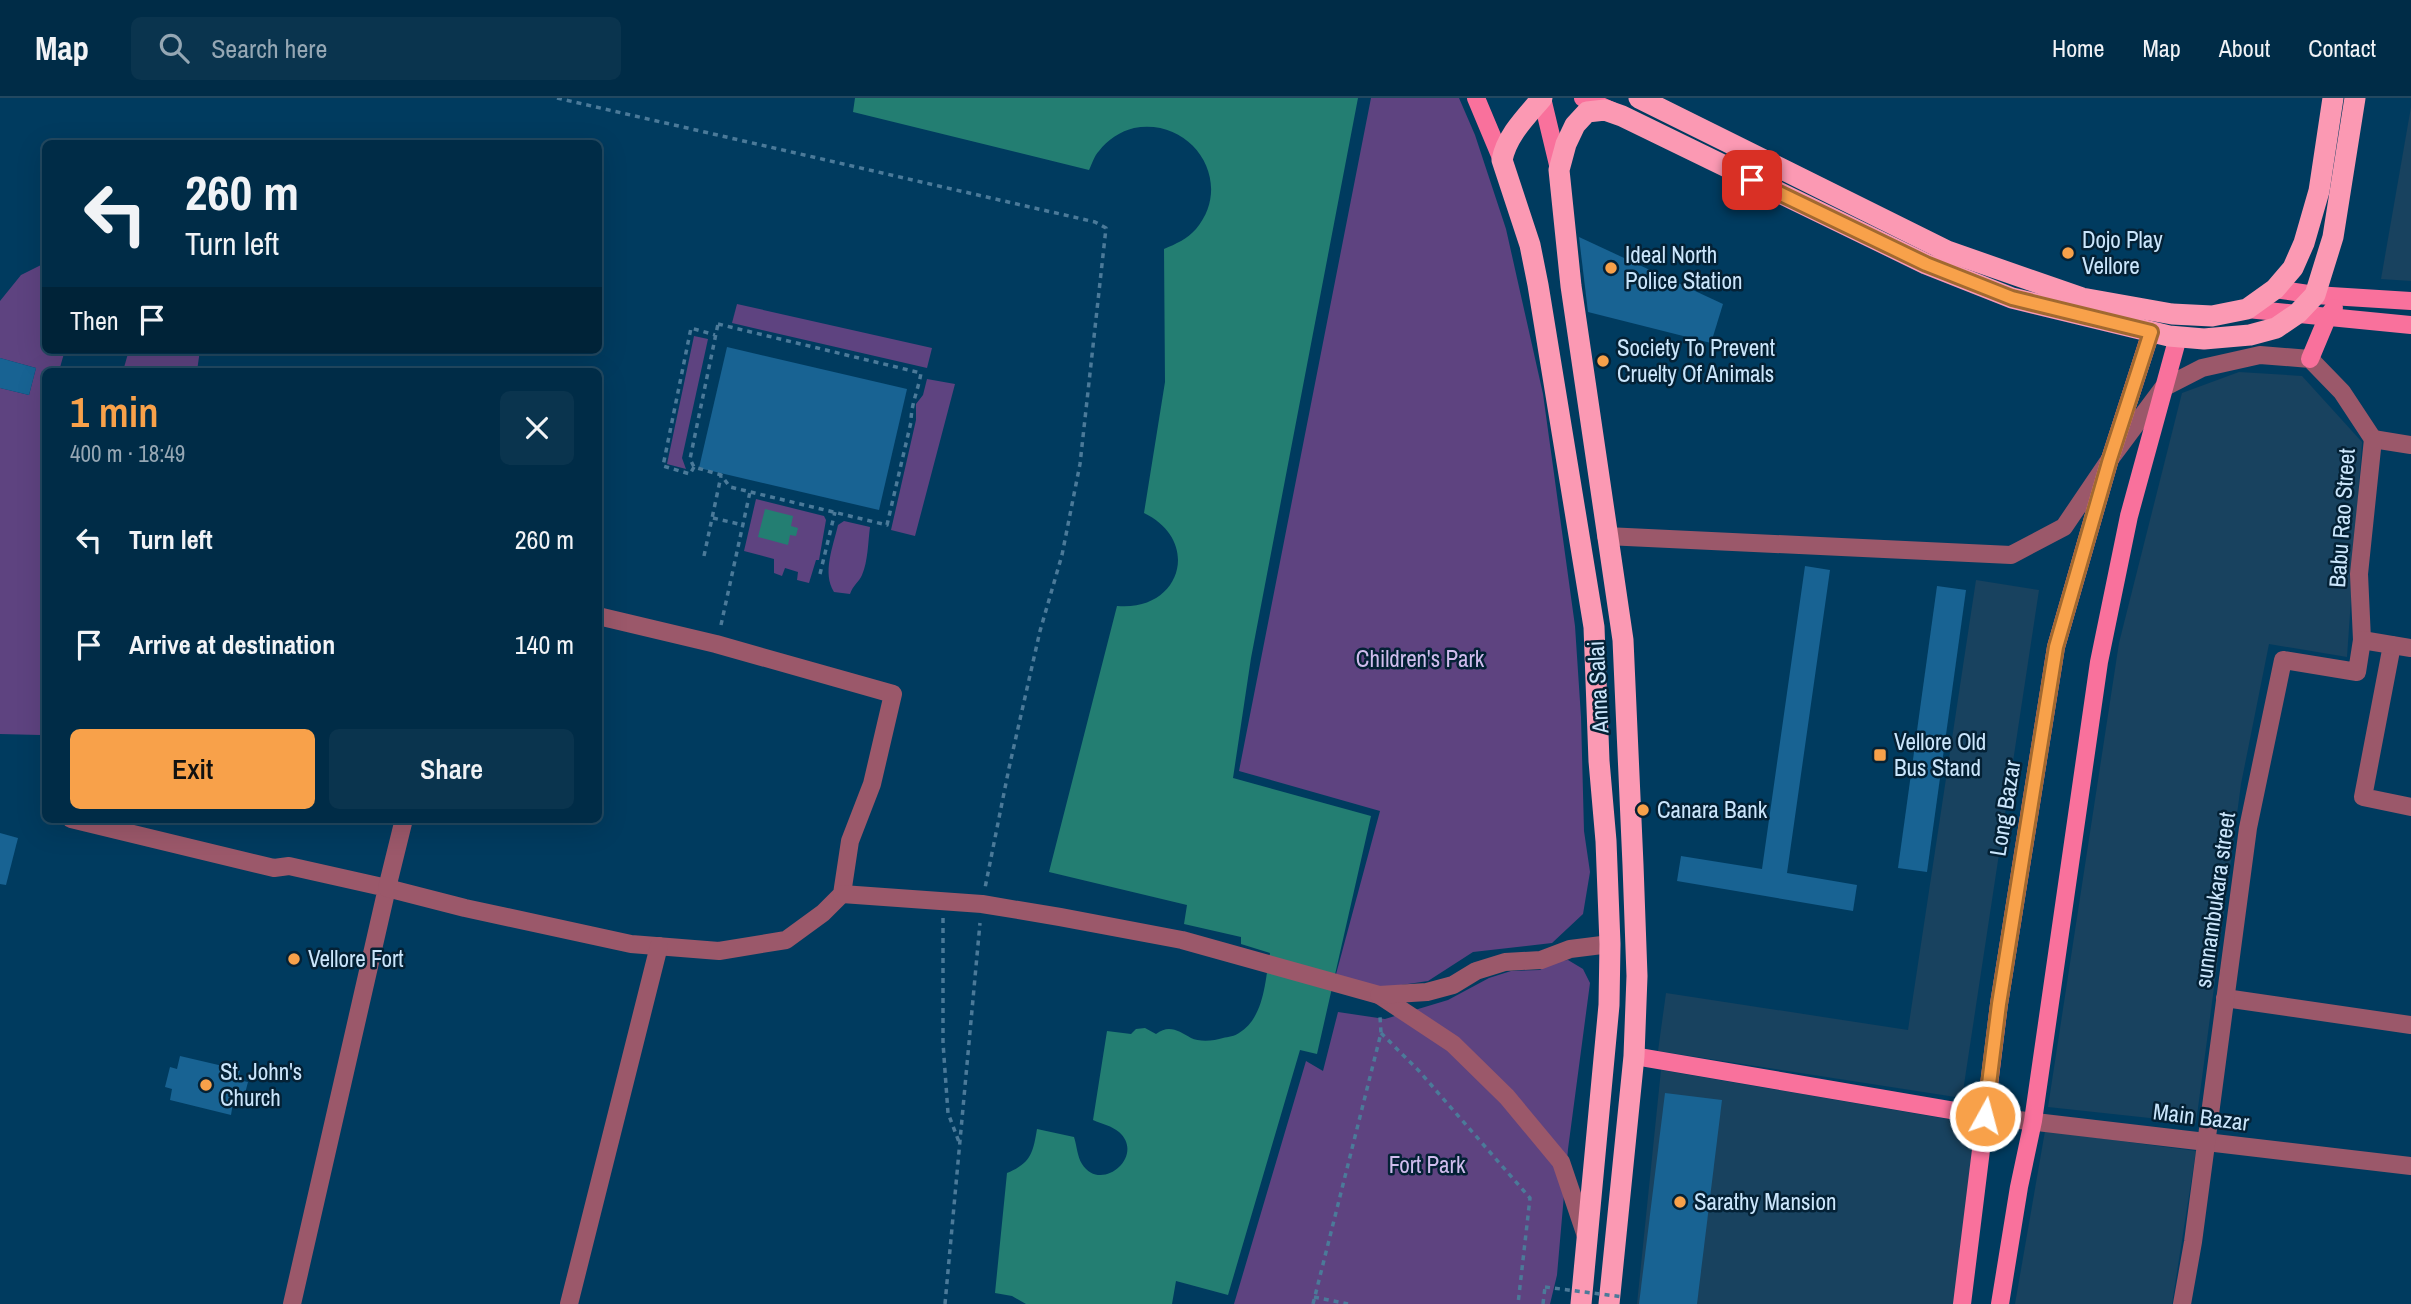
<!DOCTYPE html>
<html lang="en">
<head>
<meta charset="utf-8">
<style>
	body { margin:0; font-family:"Archivo Narrow",sans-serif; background:#0a344e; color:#f1f3f6; height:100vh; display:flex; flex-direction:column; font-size:26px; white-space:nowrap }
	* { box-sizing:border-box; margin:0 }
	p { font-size:23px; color:#95a7b4 }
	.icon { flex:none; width:38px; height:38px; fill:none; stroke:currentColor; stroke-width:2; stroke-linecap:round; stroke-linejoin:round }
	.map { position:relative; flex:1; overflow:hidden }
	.side { position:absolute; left:42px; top:270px; width:560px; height:455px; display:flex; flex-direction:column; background:#002c47; border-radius:10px; box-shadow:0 7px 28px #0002,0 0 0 2px #224860 }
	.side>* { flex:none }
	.banner { position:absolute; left:42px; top:42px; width:560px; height:214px; border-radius:10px; box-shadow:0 7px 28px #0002,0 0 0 2px #224860; background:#002c47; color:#f1f3f6; overflow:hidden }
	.pin { position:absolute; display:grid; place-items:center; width:60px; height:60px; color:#fff; margin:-30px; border-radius:14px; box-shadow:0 4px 10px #0006 }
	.me { position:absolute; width:77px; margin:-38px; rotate:7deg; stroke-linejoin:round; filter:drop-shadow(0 0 5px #0008) }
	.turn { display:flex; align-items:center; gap:24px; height:147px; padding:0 28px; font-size:32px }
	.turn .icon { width:91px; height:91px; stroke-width:2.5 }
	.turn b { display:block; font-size:49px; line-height:60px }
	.then { display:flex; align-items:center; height:66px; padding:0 28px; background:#0003; gap:14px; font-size:26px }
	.round { display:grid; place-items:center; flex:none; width:74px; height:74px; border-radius:10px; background:#0a344e }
	.head { display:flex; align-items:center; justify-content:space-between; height:119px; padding:0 28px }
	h1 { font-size:42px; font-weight:600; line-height:52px; color:#f8a14a }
	.button { display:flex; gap:14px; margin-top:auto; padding:14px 28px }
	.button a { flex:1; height:80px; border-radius:10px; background:#f8a14a; color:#111; font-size:28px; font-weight:600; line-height:80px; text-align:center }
	.button a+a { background:#0a344e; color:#f1f3f6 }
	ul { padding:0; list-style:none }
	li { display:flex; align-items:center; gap:21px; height:105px; padding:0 28px }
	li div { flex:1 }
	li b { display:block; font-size:26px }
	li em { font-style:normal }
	header { display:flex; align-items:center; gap:42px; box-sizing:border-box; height:98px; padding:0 35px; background:#002c47; border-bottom:2px solid #224860 }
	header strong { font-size:33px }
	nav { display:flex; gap:38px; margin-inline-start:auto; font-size:24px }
	.search { width:490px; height:63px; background:#0a344e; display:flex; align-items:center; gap:18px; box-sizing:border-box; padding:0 24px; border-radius:10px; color:#95a7b4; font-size:26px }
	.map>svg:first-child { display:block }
	.built { fill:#18425f }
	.green { fill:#5e4380 }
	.water { fill:#237e72 }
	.building { fill:#186393 }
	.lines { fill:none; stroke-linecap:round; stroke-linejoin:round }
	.path { stroke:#4b7a99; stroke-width:3.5; stroke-dasharray:5 5; stroke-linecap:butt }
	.minor { stroke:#9b586a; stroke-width:18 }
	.major { stroke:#f9719c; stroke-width:18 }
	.highway { stroke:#fb99b3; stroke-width:21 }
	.path-bridge { stroke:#4b7a99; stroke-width:3.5; stroke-dasharray:5 5; stroke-linecap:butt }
	.route-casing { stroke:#a16930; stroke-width:18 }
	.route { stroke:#f8a14a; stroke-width:12 }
	.poi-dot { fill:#f8a14a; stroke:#042135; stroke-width:2.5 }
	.labels { text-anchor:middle; stroke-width:5; stroke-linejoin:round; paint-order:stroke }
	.poi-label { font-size:23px; fill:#cbe6fc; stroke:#042135; text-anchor:start }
	.street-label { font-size:23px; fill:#cbe6fc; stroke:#042135 }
	.park-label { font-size:23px; fill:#d0bded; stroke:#042135 }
</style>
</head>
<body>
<header>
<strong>Map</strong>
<div class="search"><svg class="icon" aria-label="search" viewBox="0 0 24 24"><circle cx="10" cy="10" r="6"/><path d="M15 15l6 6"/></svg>Search here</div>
<nav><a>Home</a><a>Map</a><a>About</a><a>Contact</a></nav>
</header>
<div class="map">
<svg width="2411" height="1206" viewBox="0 0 2411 1206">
	<rect width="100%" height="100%" fill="#003b5f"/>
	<g class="built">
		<polygon points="2411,9 2411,183 2381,181"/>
		<polygon points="2239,274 2302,278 2362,344 2347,559 2269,546 2241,686 2196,1025 2048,1009 2119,545 2182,295"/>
		<polygon points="1976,482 2039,492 1962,1000 1658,953 1666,895 1908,932"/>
		<polygon points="1661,972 1976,1026 1954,1206 1637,1206"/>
		<polygon points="2045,1033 2196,1053 2172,1206 2015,1206"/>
	</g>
	<g class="green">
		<polygon points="1371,0 1459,0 1475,37 1506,131 1543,296 1575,528 1581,619 1584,733 1590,774 1583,816 1552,845 1473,854 1428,883 1381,890 1335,880 1380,713 1239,673"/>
		<polygon points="45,165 46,252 65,252 59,273 46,273 46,633 40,637 0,636 0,290 29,297 36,270 0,260 0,203 21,177"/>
		<polygon points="737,206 932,250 927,270 732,225"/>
		<polygon points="694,238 708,241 682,360 686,371 667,366"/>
		<polygon points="129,252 200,252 197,273 123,273"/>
		<polygon points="927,281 955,286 915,438 891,432 916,322 916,306 923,297"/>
		<polygon points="756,401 824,418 826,422 819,462 816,462 809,485 797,482 798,474 785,470 782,478 774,475 774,461 744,453"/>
		<path d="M844,423L870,429C868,444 868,463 862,477C859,484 853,487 850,496L834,494C822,475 833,449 838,427Z"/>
		<polygon points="1568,862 1583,871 1590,885 1568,1051 1557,1177 1550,1206 1234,1206 1306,963 1323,973 1338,914 1385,921 1448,902 1489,880 1511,873 1540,872 1551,864"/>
	</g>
	<g class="water">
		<path d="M855,0H1358L1251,560L1233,680L1371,718L1317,956L1300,952L1228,1197L1176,1183L1172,1206H1026L1012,1198L995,1195L1007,1075C1031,1065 1033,1055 1037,1031L1074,1039C1077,1048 1077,1058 1082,1066C1101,1096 1146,1058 1119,1034C1112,1028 1102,1026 1093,1022L1107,933L1131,936L1136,931L1145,930L1156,936C1169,926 1179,933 1191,940C1199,944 1214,943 1223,940C1228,939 1235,938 1239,935C1265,919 1265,882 1270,855L1241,846V839L1184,826L1187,807L1049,774L1117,508C1181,514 1202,443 1144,415L1165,284L1164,151C1176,146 1187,141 1196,131C1235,85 1193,19 1134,30C1121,33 1107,42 1099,53C1094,58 1092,66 1089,72L853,14Z"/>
		<polygon points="765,411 793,418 791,428 798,430 796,438 790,437 788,447 758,439"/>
	</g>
	<g class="building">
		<polygon points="1579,139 1723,206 1711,245 1588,214"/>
		<polygon points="727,249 907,291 879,412 699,370"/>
		<polygon points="0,260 36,270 29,297 0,290"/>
		<polygon points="1805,468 1830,472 1787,775 1857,787 1853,813 1677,783 1681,758 1762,771"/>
		<polygon points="1937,488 1966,492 1927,774 1898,770"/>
		<polygon points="0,735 18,740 6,787 0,786"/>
		<polygon points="180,958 240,972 238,982 248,984 242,1007 233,1005 231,1017 170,1002 172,991 165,989 170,969 177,971"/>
		<polygon points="1665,995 1722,1002 1697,1206 1639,1206"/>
	</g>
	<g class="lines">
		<g class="path">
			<polyline points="557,0 1095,124 1106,130 1080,366 1062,457 1040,533 1009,670 985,790"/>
			<path d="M718,226L921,275C918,293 911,306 911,324L887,427L730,389L721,377L694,369L690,361Z"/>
			<polyline points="694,369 690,376 663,368 691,230 715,237"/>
			<polyline points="713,420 743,427"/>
			<polyline points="704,458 721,378"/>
			<polyline points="820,476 835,414"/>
			<polyline points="721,527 750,394"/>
			<polyline points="943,820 943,945 948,1015 959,1044"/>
			<polyline points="1381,935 1419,973 1530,1100 1518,1206"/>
			<polyline points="1314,1199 1348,1206"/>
			<polyline points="945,1206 980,825"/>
			<polyline points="1313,1206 1381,935 1380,919"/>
			<polyline points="1543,1206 1545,1189"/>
		</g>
		<g class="minor">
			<polyline points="1606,438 2011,457 2064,429 2110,361 2163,290 2202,270 2260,257 2310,261 2342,294 2373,341"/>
			<polyline points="2362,542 2359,476 2373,341 2411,347"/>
			<polyline points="2392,547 2363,699 2411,709"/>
			<polyline points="71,721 274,770 289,768 387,790 292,1206"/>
			<polyline points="404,721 387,790 465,810 631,846 719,853 786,842 823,815 842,796 850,743 872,686 893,596 716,546 598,518"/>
			<polyline points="842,796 982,806 1060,819 1182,842 1379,897 1453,946 1507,999 1561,1064 1586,1138"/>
			<polyline points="1379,897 1427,894 1453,887 1476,873 1505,864 1541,862 1570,851 1610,846"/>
			<polyline points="2225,900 2411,927"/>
			<polyline points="1985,1018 2411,1068"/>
			<polyline points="569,1206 659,848"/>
			<polyline points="2182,1206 2193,1144 2248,730 2283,562 2357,574 2362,542 2411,550"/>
		</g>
		<g class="major">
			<polyline points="1476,0 1502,62"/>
			<polyline points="1542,0 1559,71"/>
			<polyline points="1583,0 1612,13"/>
			<polyline points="2275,191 2315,197 2411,203"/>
			<polyline points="2247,211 2411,227"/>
			<polyline points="2310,261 2328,218 2334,210"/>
			<polyline points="1634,958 1985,1018"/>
			<polyline points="1962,1206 1999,906 2056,549 2110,361 2151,234"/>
			<polyline points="2000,1206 2019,1089 2033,1023 2099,564 2129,418 2178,239"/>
		</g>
		<g class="highway">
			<path d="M1542,0C1526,19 1507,37 1502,62L1530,147L1538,187L1594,529L1599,663L1606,743L1610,846L1609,907L1581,1206"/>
			<polyline points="1639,0 1947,153 2082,200 2172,216 2212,218 2247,211 2275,191 2293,170 2304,145 2319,93 2333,0"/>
			<polyline points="1609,1206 1634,958 1637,878 1633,767 1623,542 1571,188 1559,72 1566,46 1575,27 1587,14 1605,12 1622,18 1926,166 2012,200 2169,238 2204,241 2250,237 2276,230 2298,215 2315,197 2333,139 2355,0"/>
		</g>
		<polyline class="path-bridge" points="1545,1189 1624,1199"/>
	</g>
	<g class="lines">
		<g class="route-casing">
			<polyline id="route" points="1752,82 1926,166 2012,200 2151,234 2110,361 2056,549 1999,906 1985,1018"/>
		</g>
		<use href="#route" class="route"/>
	</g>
	<g class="poi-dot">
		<circle cx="2068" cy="155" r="7"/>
		<circle cx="1611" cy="170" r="7"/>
		<circle cx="1603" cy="263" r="7"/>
		<rect x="1873" y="650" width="14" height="14" rx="3.5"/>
		<circle cx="1643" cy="712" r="7"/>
		<circle cx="294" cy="861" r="7"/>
		<circle cx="206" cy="987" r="7"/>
		<circle cx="1680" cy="1104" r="7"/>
	</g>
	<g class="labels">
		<g class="poi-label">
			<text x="2082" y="150">Dojo Play<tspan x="2082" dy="26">Vellore</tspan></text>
			<text x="1625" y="165">Ideal North<tspan x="1625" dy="26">Police Station</tspan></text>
			<text x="1617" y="258">Society To Prevent<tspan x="1617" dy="26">Cruelty Of Animals</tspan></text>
			<text x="1894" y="652">Vellore Old<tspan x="1894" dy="26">Bus Stand</tspan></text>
			<text x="1657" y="720">Canara Bank</text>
			<text x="308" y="869">Vellore Fort</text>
			<text x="220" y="982">St. John's<tspan x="220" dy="26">Church</tspan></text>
			<text x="1694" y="1112">Sarathy Mansion</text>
		</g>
		<g class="street-label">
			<text transform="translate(2342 420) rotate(-86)" y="8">Babu Rao Street</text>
			<text transform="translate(1598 589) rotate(-93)" y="8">Anna Salai</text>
			<text transform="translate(2005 710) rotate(-81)" y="8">Long Bazar</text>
			<text transform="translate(2215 802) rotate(-82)" y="8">sunnambukara street</text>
			<text transform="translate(2201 1019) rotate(7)" y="8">Main Bazar</text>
		</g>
		<g class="park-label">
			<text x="1420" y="569">Children's Park</text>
			<text x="1427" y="1075">Fort Park</text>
		</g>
	</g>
</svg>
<div class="pin" style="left:1752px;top:82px;background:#d93025"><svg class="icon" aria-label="arrive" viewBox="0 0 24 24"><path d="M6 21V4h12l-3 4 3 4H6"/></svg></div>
<svg class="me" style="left:1985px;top:1018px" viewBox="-20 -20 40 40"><circle r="17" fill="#f8a14a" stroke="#fff" stroke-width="3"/><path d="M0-11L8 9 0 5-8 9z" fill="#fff"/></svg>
<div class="banner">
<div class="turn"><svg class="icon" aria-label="left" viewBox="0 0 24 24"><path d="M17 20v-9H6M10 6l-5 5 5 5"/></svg><div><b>260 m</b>Turn left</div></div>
<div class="then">Then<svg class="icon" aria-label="arrive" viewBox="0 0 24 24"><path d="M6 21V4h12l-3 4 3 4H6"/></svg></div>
</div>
<section class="side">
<div class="head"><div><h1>1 min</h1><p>400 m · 18:49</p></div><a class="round"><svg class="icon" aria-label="close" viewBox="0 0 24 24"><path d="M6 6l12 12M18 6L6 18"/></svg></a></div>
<ul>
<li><svg class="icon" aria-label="left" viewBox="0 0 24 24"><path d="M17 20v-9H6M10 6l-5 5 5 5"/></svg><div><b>Turn left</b></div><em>260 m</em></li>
<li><svg class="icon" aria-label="arrive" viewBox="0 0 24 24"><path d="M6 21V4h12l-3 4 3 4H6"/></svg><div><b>Arrive at destination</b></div><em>140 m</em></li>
</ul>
<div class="button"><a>Exit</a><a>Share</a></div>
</section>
</div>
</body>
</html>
